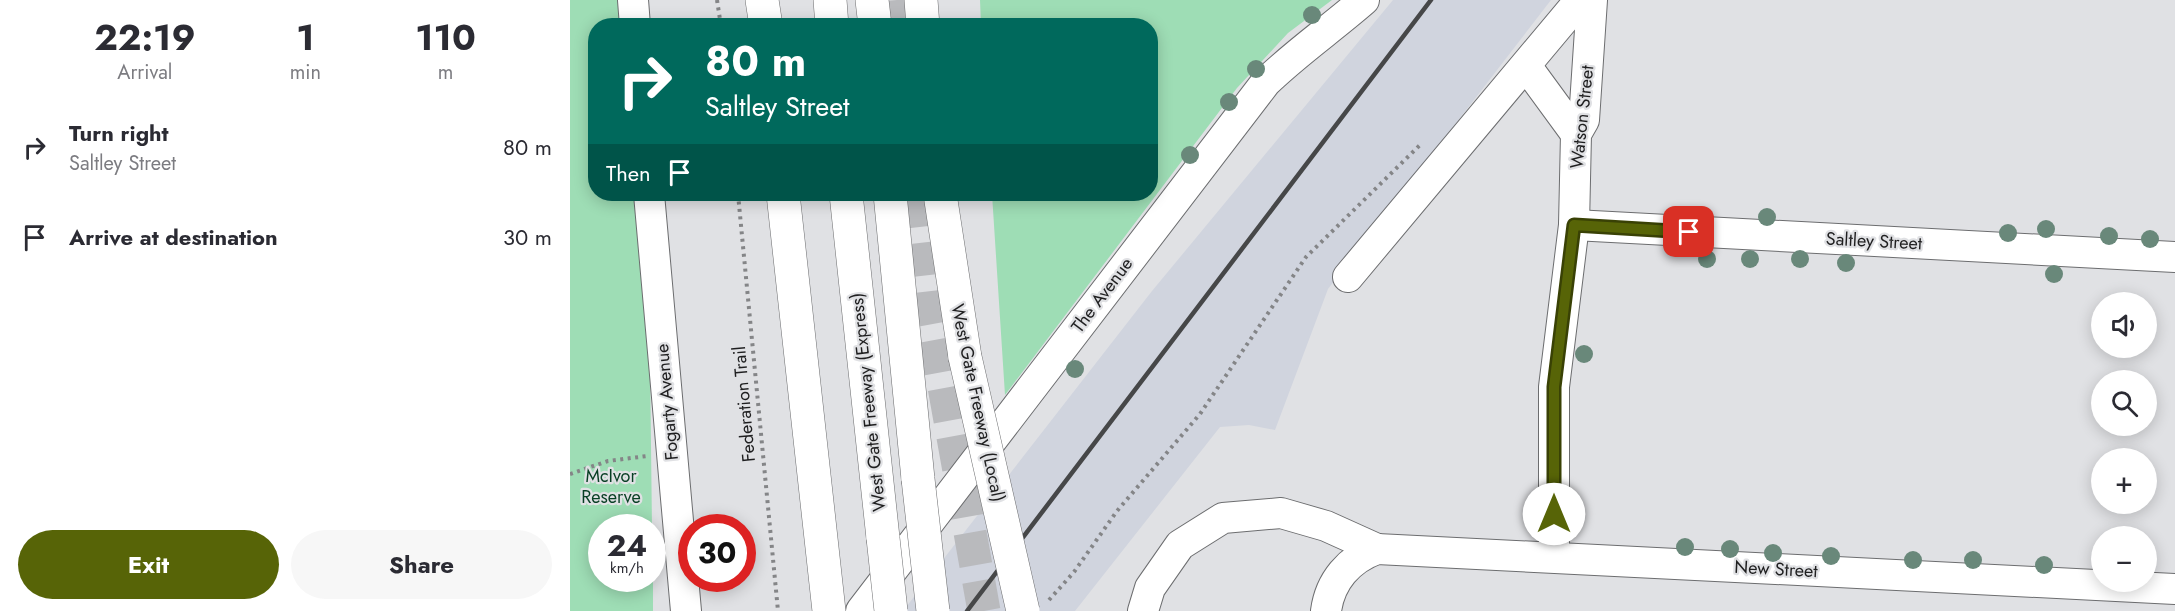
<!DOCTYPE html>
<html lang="en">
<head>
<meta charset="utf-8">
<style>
	body { margin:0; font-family:Jost,sans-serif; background:#f7f7f7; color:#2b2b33; height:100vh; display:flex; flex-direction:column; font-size:22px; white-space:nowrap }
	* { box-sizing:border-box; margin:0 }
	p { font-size:20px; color:#7c7c81 }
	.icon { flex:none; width:33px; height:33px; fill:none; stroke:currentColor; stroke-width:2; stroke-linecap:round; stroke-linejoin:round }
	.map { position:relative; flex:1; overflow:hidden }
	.panel { display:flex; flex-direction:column; background:#fff; width:570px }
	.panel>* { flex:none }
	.guide { position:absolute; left:18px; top:18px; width:570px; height:183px; border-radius:24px; box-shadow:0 3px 15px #0003; background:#00695c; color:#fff; overflow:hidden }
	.controls { position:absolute; left:1521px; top:292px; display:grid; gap:12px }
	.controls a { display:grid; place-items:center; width:66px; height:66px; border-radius:50%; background:#fff; box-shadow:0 3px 15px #0003; font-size:30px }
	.speed { position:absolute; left:18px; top:514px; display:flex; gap:12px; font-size:30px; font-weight:700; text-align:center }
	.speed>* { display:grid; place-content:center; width:78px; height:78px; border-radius:50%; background:#fff; box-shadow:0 3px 15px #0003; line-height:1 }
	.speed small { font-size:15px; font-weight:400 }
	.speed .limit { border:9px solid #d22; background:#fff; color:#111 }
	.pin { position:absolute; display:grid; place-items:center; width:51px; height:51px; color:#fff; margin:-26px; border-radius:12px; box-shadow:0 3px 9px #0006 }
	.me { position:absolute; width:66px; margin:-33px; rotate:0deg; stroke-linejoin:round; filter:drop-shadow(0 0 4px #0008) }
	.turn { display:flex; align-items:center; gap:21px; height:126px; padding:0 18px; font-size:27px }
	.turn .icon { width:78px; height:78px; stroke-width:2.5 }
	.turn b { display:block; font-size:42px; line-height:51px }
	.then { display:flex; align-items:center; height:57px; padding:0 18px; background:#0003; gap:12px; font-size:22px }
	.eta { display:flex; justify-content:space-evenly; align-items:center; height:102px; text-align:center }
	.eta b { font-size:36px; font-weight:700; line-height:42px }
	.cta { display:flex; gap:12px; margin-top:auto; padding:12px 18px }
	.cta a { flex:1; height:69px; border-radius:36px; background:#576407; color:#fff; font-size:24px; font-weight:700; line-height:69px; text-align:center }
	.cta a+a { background:#f7f7f7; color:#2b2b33 }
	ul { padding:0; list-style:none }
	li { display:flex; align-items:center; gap:18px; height:90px; padding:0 18px }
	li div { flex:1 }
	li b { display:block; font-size:22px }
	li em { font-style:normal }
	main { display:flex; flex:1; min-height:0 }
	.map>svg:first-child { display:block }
	.built { fill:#d0d4de }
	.green { fill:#9eddb5 }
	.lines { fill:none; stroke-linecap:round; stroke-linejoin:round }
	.highway-tunnel { stroke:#b9babd; stroke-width:33; stroke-dasharray:33 16; stroke-linecap:butt }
	.minor-casing { stroke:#6c6d6f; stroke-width:32 }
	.highway-casing { stroke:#6c6d6f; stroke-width:34 }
	.path { stroke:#848587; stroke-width:4; stroke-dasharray:3 4.5; stroke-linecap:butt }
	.minor { stroke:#fff; stroke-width:30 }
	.highway { stroke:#fff; stroke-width:33 }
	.rail { stroke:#464748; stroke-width:4.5 }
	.highway-bridge-casing { stroke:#6c6d6f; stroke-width:34; stroke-linecap:butt }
	.highway-bridge { stroke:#fff; stroke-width:33 }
	.tree { fill:#69887a }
	.route-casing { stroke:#394105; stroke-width:15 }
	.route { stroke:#576407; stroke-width:10 }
	.labels { text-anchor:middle; stroke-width:4.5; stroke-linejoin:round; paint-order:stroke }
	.street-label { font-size:18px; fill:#1f1f20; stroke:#e0e1e4 }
	.park-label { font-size:18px; fill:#083f24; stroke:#e0e1e4 }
</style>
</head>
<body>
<main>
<section class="panel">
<div class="eta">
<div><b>22:19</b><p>Arrival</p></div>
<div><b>1</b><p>min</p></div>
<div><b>110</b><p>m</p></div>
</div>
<ul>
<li><svg class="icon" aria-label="right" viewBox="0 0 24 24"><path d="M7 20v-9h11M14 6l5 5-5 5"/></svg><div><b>Turn right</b><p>Saltley Street</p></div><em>80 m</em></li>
<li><svg class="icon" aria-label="arrive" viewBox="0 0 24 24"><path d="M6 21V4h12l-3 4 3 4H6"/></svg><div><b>Arrive at destination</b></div><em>30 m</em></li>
</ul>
<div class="cta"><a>Exit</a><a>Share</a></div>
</section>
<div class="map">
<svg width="1605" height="611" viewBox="0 0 1605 611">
	<rect width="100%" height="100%" fill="#e0e1e4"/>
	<polygon class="built" points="823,0 981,0 758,289 705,430 679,425 650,427 505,611 333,611 582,291"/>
	<g class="green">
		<polygon points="0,0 63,0 65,25 26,26 26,194 78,194 82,528 32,528 32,579 83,577 83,611 0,611"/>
		<polygon points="410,0 762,0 718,33 667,88 435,395 422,194 580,194 580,26 411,25"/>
	</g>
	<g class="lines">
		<g class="highway-tunnel">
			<polyline points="327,0 329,26"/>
			<polyline points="347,194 360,308 414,611"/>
		</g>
		<g class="minor-casing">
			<g id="minor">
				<polyline points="63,0 65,26"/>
				<polyline points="957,67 1006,134"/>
				<polyline points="79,194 116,611"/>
				<polyline points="1004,225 1605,257"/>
				<polyline points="778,277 1010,0"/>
				<polyline points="984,557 984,387 1004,225 1006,134 1014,120 1022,0"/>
				<path d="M291,611L696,82C727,52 762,28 794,0"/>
				<polyline points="573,611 580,588 610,545 653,518 711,513 756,526 807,549"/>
				<path d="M756,611C760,581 779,559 807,549L1605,589"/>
			</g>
		</g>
		<g class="highway-casing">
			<g id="highway">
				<polyline points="192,0 196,26"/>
				<polyline points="260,0 262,26"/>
				<polyline points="302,0 305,26"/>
				<polyline points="351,0 353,26"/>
				<polyline points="213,194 259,611"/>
				<polyline points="276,194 313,538"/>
				<polyline points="320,194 348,479"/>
				<polyline points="370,194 395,357"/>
			</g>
		</g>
		<g class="path">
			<polyline points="147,0 151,26"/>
			<polyline points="168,194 208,611"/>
			<polyline points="0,474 38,461 77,456"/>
			<polyline points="479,600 504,572 547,511 630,414 736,257 850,145"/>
		</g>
		<use href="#minor" class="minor"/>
		<use href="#highway" class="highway"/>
		<polyline class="rail" points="397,611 861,0"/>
		<g class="highway-bridge-casing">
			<g id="highway-bridge">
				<polyline points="395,357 453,611"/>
				<polyline points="348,479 363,611"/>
				<polyline points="313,538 321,611"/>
			</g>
		</g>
		<use href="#highway-bridge" class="highway-bridge"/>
	</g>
	<g class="tree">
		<circle cx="742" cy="15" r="9"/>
		<circle cx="686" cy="69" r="9"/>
		<circle cx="659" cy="102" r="9"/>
		<circle cx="620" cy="155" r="9"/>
		<circle cx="1197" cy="217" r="9"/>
		<circle cx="1476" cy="229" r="9"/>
		<circle cx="1438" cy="233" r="9"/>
		<circle cx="1539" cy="236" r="9"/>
		<circle cx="1580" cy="239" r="9"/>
		<circle cx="1137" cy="259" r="9"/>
		<circle cx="1180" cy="259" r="9"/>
		<circle cx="1230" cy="259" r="9"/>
		<circle cx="1276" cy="263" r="9"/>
		<circle cx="1484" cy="274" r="9"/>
		<circle cx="1014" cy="354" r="9"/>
		<circle cx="505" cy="369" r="9"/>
		<circle cx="1115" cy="547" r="9"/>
		<circle cx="1160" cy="549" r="9"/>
		<circle cx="1203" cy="553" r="9"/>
		<circle cx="1261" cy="556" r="9"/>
		<circle cx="1343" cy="560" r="9"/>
		<circle cx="1403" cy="560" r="9"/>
		<circle cx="1474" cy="565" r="9"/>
	</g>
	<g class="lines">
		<g class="route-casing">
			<polyline id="route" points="984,514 984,387 1004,225 1119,232"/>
		</g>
		<use href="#route" class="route"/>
	</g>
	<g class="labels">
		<g class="street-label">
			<text transform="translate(1012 117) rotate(-84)" y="6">Watson Street</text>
			<text transform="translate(1304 241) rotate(3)" y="6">Saltley Street</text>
			<text transform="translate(532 295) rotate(-53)" y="6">The Avenue</text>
			<text transform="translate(97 402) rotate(-95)" y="6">Fogarty Avenue</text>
			<text transform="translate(298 402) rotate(-96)" y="6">West Gate Freeway (Express)</text>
			<text transform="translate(408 403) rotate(78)" y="6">West Gate Freeway (Local)</text>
			<text transform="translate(174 404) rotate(-95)" y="6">Federation Trail</text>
			<text transform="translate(1206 569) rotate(3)" y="6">New Street</text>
		</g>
		<g class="park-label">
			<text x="41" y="482">McIvor<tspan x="41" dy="21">Reserve</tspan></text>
		</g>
	</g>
</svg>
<div class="controls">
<a><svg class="icon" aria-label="sound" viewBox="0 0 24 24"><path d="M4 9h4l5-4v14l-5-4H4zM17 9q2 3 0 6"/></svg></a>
<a><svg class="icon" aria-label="search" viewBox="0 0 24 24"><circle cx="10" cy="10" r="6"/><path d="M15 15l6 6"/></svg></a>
<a>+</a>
<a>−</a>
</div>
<div class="speed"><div>24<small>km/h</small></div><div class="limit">30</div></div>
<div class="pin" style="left:1119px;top:232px;background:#d93025"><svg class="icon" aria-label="arrive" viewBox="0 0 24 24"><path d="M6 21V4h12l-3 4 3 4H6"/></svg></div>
<svg class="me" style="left:984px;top:514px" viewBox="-20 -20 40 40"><circle r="19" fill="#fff"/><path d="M0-13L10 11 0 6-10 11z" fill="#576407"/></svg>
<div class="guide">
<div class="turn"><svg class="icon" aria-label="right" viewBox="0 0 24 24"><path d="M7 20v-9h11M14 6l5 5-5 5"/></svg><div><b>80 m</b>Saltley Street</div></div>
<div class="then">Then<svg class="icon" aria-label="arrive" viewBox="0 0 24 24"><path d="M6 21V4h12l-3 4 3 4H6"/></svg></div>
</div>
</div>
</main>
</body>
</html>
